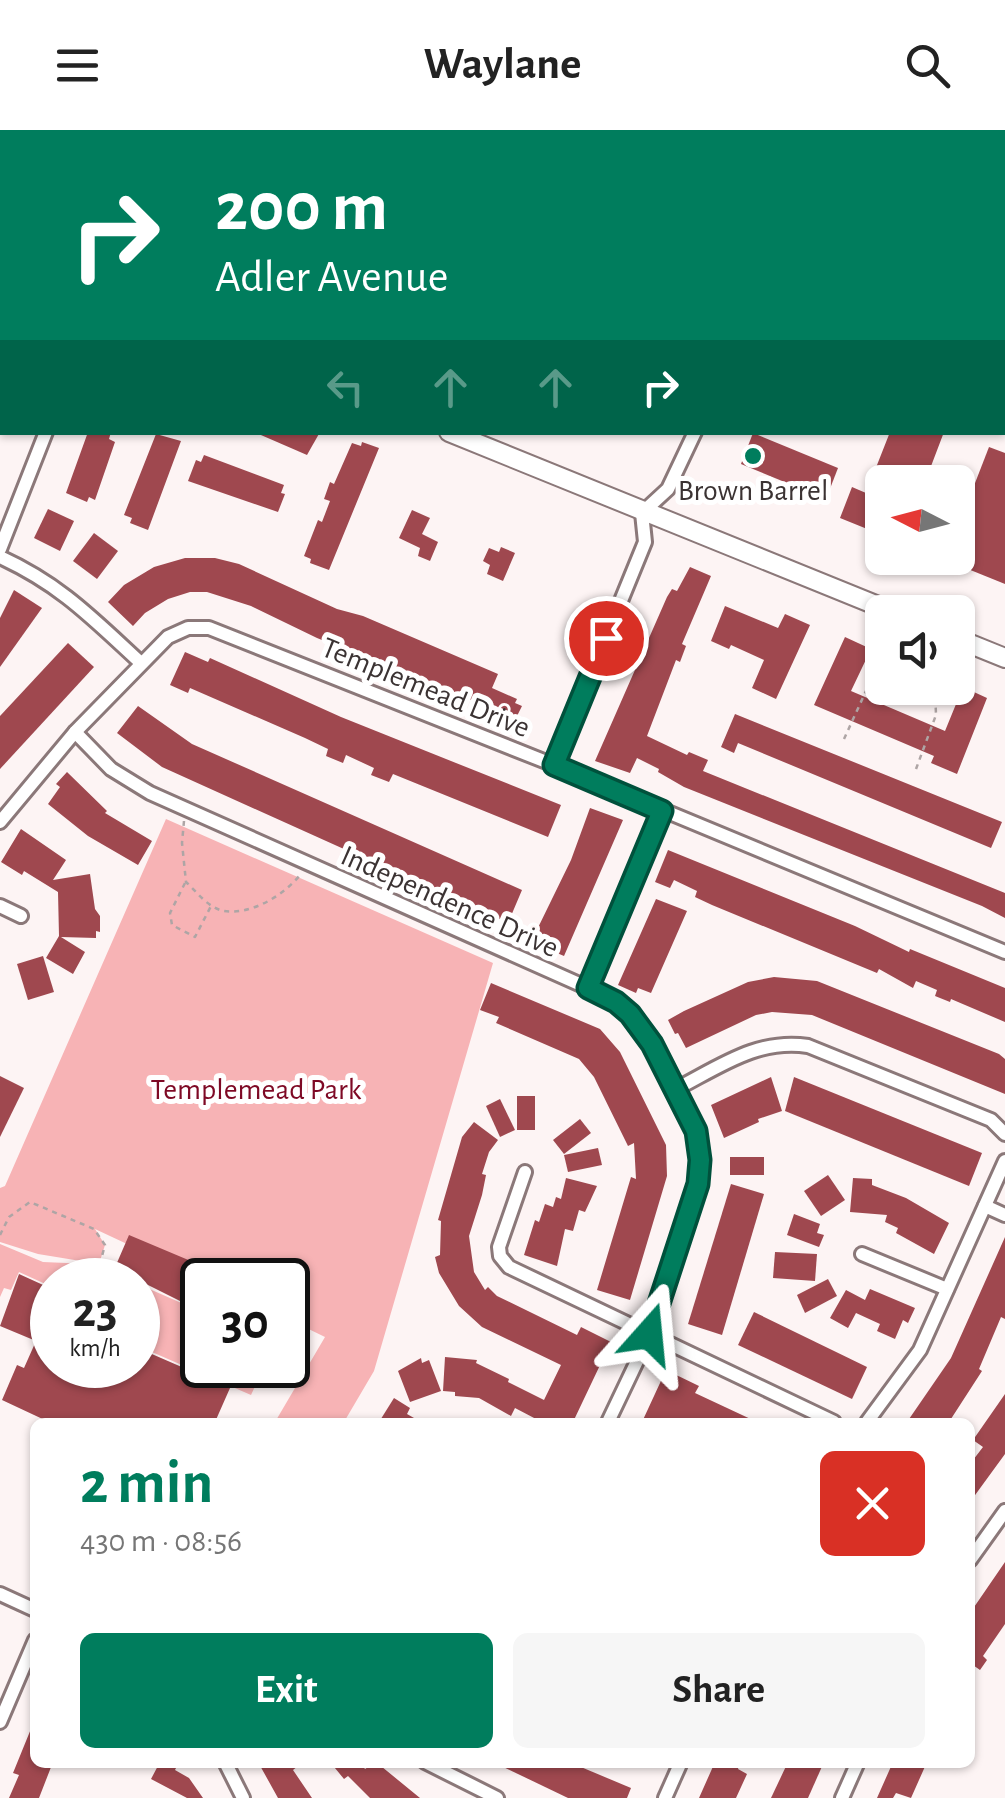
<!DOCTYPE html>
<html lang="en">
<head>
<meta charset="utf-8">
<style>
	body { margin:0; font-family:"Alegreya Sans",sans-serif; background:#f6f6f6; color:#222; height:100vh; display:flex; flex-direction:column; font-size:38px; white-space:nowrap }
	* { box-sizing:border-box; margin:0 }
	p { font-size:32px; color:#767676 }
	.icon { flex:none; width:55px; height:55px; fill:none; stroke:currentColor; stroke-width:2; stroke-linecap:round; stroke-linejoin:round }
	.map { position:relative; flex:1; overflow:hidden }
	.panel { position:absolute; left:30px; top:1288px; width:945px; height:350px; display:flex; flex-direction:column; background:#fff; border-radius:15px; box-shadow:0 2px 8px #0004 }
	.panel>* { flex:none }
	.top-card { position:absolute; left:0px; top:0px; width:1005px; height:305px; box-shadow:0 2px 8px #0004; background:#007d5d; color:#fff; overflow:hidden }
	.needle { width:65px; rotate:276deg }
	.fabs { position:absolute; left:865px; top:335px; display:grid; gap:20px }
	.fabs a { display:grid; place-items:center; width:110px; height:110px; border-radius:15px; background:#fff; box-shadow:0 2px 8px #0004; font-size:50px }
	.speed { position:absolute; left:30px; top:1128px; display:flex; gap:20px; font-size:50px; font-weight:700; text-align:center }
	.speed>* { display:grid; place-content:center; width:130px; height:130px; border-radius:50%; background:#fff; box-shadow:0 2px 8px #0004; line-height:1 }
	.speed small { font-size:25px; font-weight:400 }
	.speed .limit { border:5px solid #111; border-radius:15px; background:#fff; color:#111 }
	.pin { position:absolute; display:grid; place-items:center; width:85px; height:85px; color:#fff; margin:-42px; border:5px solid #fff; border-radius:50%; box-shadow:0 2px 10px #0007 }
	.me { position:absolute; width:110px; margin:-55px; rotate:18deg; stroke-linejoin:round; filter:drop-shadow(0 0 8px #0008) }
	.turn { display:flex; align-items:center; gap:35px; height:210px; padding:0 50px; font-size:45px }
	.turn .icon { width:130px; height:130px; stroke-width:2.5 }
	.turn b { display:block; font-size:70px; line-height:85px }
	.lanes { display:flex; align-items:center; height:95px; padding:0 50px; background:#0003; justify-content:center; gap:50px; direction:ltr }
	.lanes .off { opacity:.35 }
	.round { display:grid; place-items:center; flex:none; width:105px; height:105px; border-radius:15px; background:#f6f6f6 }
	.overview { display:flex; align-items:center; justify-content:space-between; height:170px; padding:0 50px }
	h1 { font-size:60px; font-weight:700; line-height:75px; color:#007d5d }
	.primary-button { display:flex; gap:20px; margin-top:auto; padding:20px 50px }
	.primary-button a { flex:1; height:115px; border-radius:15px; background:#007d5d; color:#fff; font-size:40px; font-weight:700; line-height:115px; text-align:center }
	.primary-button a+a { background:#f6f6f6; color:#222 }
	header { display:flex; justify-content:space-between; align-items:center; height:130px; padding:0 50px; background:#fff; font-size:45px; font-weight:700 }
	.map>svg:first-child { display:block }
	.green { fill:#f7b3b5 }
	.building { fill:#9f484f }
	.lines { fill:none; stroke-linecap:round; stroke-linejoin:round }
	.minor-casing { stroke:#8b7879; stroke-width:18 }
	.secondary-casing { stroke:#8b7879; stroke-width:22 }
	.path { stroke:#aea5a5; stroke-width:2.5; stroke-dasharray:5 5; stroke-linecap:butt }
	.minor { stroke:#fff; stroke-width:12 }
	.secondary { stroke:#fff; stroke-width:18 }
	.route-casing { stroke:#00513c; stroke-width:25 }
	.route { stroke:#007d5d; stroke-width:18 }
	.poi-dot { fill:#007d5d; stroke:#fff; stroke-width:4 }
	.labels { text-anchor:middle; stroke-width:10; stroke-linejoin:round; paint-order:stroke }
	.poi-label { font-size:30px; fill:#3b3333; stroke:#fff }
	.street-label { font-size:30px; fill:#3b3333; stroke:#fff }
	.park-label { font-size:30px; fill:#7e0925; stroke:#fff }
</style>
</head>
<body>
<header><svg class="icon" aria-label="menu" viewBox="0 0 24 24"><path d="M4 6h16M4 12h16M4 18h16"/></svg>Waylane<svg class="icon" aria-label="search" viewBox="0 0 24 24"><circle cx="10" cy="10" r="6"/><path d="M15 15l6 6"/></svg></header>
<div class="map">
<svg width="1005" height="1668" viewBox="0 0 1005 1668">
	<rect width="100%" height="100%" fill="#fdf4f4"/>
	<g class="green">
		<polygon points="166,689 493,833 374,1241 344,1292 275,1292 325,1207 288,1189 288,1150 204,1150 95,1099 105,1115 99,1134 38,1124 0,1112 0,1058 5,1056"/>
		<polygon points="0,1114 43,1132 90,1134 128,1150 52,1150 52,1157 19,1142 11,1160 4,1158 0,1167"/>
		<polygon points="138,1154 202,1182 202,1235 265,1235 251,1265 138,1216"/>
	</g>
	<g class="building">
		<polygon points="88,302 111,302 109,309 115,312 95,370 89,367 87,372 66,363"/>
		<polygon points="254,302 320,302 307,325"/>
		<polygon points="890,302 944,302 925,352 882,352 882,405 840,388 852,357 866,363"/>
		<polygon points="753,303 838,338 826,369 741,334"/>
		<polygon points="156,304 181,311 148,400 130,393 132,388 124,385"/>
		<polygon points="362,312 379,318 329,440 310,433 311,429 304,426 318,390 322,392 330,371 324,369 330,352 334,354 352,313 361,316"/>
		<polygon points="989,317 1005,323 1005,454 958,435 958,397"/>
		<polygon points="204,325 284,355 281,363 285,364 278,382 188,351 196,330 201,332"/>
		<polygon points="48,379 74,391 60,421 34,408"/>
		<polygon points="412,380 430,388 422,404 438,412 430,431 418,426 420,418 399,408"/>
		<polygon points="94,403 118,421 97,449 73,431"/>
		<polygon points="501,417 515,423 503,451 487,444 490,435 483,431 489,418 499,422"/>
		<polygon points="185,428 215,428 239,434 337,479 363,486 498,544 492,558 517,569 515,573 522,576 516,588 317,508 251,476 207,462 190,462 168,469 145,483 133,496 108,472 124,455 154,437"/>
		<polygon points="690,437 711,446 682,514 686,516 680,532 676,530 647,606 687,625 689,622 708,630 703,641 1005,763 1005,788 982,776 684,657 658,642 659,639 637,628 630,643 595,631 667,467 672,459 677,461"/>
		<polygon points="14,460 42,478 0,537 0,488"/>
		<polygon points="725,476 778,498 785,484 810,495 776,569 752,558 764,530 731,515 729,519 711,511"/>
		<polygon points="845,507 871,519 851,561 945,601 963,557 987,568 957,644 931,633 934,626 814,575"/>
		<polygon points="68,513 94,537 0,639 0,586"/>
		<polygon points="185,522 208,532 210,528 341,587 561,675 548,707 393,644 389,652 371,645 374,638 346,625 343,633 326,626 328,619 305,608 190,558 188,563 170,555"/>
		<polygon points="138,576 192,614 522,760 508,793 162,637 117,603"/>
		<polygon points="735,584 1002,692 991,718 738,613 734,623 721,617"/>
		<polygon points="67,642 107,681 105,683 152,711 138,735 88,706 48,674 60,657 56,654"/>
		<polygon points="590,678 623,690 564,826 531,812 571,730"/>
		<polygon points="21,699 66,730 53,750 90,744 95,779 100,786 100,802 96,801 96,808 61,807 85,822 73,844 46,828 59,806 58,762 24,741 22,745 1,732"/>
		<polygon points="668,720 855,796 909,822 910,819 1005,858 1005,892 951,869 950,872 935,866 937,860 916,851 913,858 879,839 877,843 712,775 695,767 697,761 674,750 670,758 655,752"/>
		<polygon points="656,769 687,781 651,863 638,858 636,863 618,855"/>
		<polygon points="43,826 54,862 28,870 17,834"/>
		<polygon points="774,847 817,851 999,924 1005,929 1005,964 812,885 772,882 756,885 686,918 678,903 675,904 668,890 684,881 748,852"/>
		<polygon points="491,853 600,899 620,922 666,1015 667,1046 630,1170 597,1160 631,1047 636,1049 634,1013 628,1016 594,947 579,929 496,893 499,887 480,880"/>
		<polygon points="0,946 24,958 0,1007"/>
		<polygon points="771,947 782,981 758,989 759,992 724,1008 711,975"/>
		<polygon points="794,947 982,1023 969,1056 785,981"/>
		<rect x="517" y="966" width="18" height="34"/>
		<polygon points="500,969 515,1000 500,1007 486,976"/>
		<polygon points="580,989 591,1003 564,1024 553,1010"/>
		<polygon points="474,992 498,1010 489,1022 482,1044 486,1045 482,1065 469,1106 474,1142 485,1160 488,1157 497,1166 577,1205 581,1197 611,1212 573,1292 534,1292 536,1289 515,1278 511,1286 479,1268 455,1266 455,1262 443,1261 445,1227 477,1230 476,1233 509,1249 508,1252 544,1270 561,1235 482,1197 459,1176 439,1143 435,1127 440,1125 441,1091 438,1090 462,1007"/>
		<polygon points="598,1018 602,1035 568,1042 564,1025"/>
		<rect x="730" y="1027" width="34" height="18"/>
		<polygon points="828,1045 845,1070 821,1086 804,1061"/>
		<polygon points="566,1048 597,1056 585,1082 579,1080 573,1101 565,1099 557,1136 524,1125 535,1090 539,1092 545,1074 553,1077 556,1067 561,1069"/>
		<polygon points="853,1048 872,1049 872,1055 906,1068 949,1093 934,1124 896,1103 898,1098 885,1092 887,1085 850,1082"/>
		<polygon points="731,1054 764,1064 722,1205 688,1194"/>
		<polygon points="794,1084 820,1094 817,1103 824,1105 819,1117 787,1105"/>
		<polygon points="129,1105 205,1137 188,1175 138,1150 113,1142"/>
		<polygon points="1005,1107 1005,1189 1001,1187 979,1239 982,1241 949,1292 907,1292 951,1228"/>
		<polygon points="775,1122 817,1124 815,1151 773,1148"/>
		<polygon points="19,1144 52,1159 52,1235 138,1235 138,1218 230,1258 215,1292 49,1292 2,1270 17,1235 24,1238 36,1211 0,1196"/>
		<polygon points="828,1149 837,1166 805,1183 797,1165"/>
		<polygon points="870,1159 915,1178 908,1193 903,1190 895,1209 877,1201 880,1194 856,1183 848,1198 830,1188 846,1160 865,1170"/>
		<polygon points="754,1182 867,1237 852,1269 738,1215"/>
		<polygon points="421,1228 422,1233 429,1230 441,1261 410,1272 398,1241"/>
		<polygon points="666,1240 699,1256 695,1263 757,1292 642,1292"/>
		<polygon points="1005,1264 1005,1324 970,1372 970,1334 983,1317 973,1310"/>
		<polygon points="394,1268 410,1278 407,1284 421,1292 379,1292"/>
		<polygon points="1005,1432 1005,1494 983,1526 987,1530 980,1540 970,1533 970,1483"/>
		<polygon points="35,1589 35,1632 53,1632 39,1668 9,1668 19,1645 13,1643"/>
		<polygon points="160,1632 179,1632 175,1640 189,1648 203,1668 187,1668 151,1649"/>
		<polygon points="258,1632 303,1632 293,1640 312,1668 278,1668"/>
		<polygon points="330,1632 360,1632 365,1639 376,1632 420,1668 370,1668 348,1646 344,1649"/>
		<polygon points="493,1632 569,1632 631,1658 627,1668 568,1668"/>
		<polygon points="715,1632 740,1632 738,1639 747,1644 736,1668 699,1668"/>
		<polygon points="788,1632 824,1632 808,1668 771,1668"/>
		<polygon points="893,1632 927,1632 911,1668 896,1663 893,1668 877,1668"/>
	</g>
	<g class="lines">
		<g class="minor-casing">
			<g id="minor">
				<polyline points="819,0 825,2"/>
				<polyline points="1002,75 1005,76"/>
				<polyline points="0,419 46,302"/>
				<path d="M0,427C61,455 92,488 141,533"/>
				<polyline points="75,602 111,639 150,663 588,858 615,872 630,884 652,914 696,1001 700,1030 697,1053 649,1206 608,1292"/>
				<polyline points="554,635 645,412 642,383 668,359 695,302"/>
				<polyline points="0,692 75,602 168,507 188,498 209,498 554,635 1005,822"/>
				<polyline points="0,776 21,786"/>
				<polyline points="588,858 662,681"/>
				<path d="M676,959C719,937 758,908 808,916L991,990L1005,1004"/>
				<polyline points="525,1042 499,1117 500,1126 509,1137 834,1292"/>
				<polyline points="985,1076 1005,1085"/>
				<polyline points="862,1124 947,1159"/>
				<polyline points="867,1292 920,1220 1005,1031"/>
				<polyline points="970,1430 1005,1381"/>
				<polyline points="0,1464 35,1480"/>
				<polyline points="0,1592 35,1510"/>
				<polyline points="225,1632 243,1668"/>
				<polyline points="425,1632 497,1668"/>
				<polyline points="665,1668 681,1632"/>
				<polyline points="842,1668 858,1632"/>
			</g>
		</g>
		<g class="secondary-casing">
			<g id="secondary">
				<polyline points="0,117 2,118"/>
				<polyline points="449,302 893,482"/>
				<polyline points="958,509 1005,528"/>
			</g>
		</g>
		<g class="path">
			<polyline points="844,609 871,550 882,538"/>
			<polyline points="916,639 936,585 935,558"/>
			<path d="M184,691L182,713L186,752C197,762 208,778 224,781C252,785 284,765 300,745"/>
			<polyline points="185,753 170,783 172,795 195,807 211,776"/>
			<polyline points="0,1105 9,1087 30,1072 94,1099 105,1115 99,1137"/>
		</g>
		<use href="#minor" class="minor"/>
		<use href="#secondary" class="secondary"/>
	</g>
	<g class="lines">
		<g class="route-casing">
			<polyline id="route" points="606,508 554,635 662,681 588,858 616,872 630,884 652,914 696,1001 700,1030 698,1054 649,1204"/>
		</g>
		<use href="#route" class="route"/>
	</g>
	<circle class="poi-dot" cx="753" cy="326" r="10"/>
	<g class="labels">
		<g class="poi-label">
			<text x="753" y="370">Brown Barrel</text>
		</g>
		<g class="street-label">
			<text transform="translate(426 557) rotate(22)" y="10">Templemead Drive</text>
			<text transform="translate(450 771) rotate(24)" y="10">Independence Drive</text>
		</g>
		<g class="park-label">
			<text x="256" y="969">Templemead Park</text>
		</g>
	</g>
</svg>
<div class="fabs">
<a><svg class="needle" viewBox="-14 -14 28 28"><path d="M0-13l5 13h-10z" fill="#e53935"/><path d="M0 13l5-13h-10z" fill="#767676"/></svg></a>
<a><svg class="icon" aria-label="sound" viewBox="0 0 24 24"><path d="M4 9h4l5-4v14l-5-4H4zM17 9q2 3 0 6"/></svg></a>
</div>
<div class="speed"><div>23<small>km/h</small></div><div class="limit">30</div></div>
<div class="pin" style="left:606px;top:508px;background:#d93025"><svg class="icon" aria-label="arrive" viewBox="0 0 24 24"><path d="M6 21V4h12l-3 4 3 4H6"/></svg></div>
<svg class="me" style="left:649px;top:1204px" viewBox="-20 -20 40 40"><path d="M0-17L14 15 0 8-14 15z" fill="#007d5d" stroke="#fff" stroke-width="4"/></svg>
<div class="top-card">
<div class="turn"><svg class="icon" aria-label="right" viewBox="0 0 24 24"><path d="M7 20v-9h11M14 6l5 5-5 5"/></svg><div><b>200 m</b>Adler Avenue</div></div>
<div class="lanes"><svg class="icon off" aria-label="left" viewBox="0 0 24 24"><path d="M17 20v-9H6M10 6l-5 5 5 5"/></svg><svg class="icon off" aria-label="ahead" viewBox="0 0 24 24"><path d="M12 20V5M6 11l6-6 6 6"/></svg><svg class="icon off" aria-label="ahead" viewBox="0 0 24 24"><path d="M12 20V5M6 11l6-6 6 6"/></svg><svg class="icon" aria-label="right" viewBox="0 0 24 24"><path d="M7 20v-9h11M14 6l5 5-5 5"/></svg></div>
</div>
<section class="panel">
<div class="overview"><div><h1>2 min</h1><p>430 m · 08:56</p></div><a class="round" style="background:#d93025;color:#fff"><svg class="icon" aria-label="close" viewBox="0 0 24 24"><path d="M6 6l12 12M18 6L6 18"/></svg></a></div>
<div class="primary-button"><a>Exit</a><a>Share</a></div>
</section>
</div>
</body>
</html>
